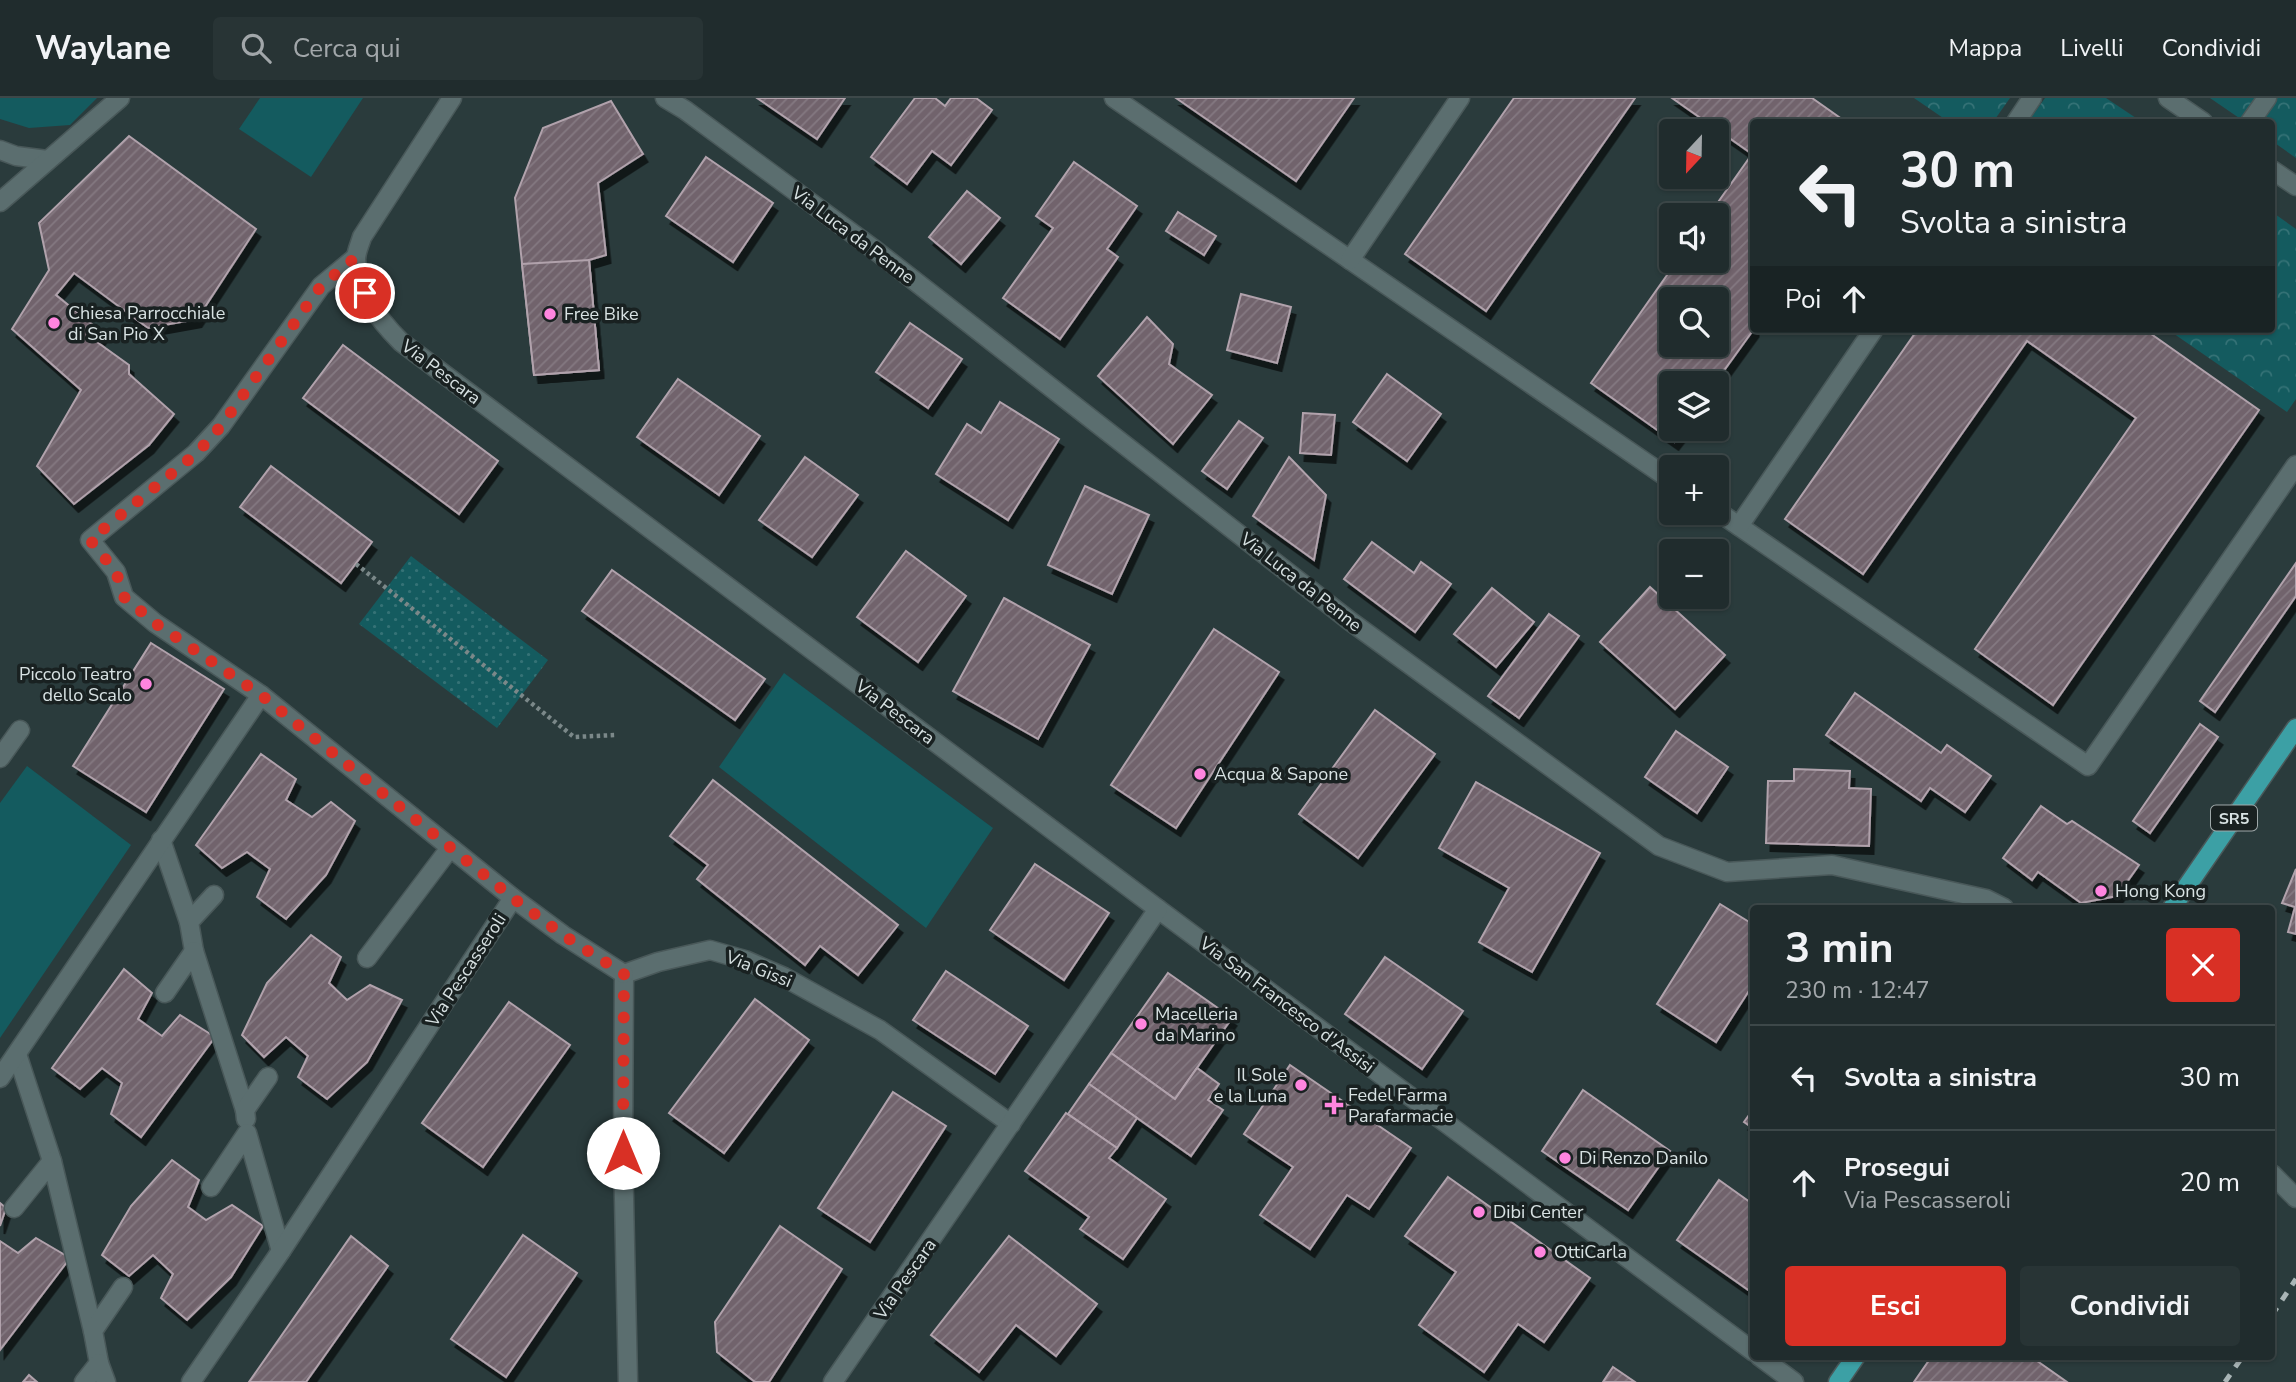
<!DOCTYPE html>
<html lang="it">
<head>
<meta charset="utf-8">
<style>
	body { margin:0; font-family:"Nunito Sans",sans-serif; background:#283435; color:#f1f3f6; height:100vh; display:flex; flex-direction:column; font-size:26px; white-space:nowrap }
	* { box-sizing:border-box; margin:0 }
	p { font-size:23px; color:#a2a7aa }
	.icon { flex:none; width:38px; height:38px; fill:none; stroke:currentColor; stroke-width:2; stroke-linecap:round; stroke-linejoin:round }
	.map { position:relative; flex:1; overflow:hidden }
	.side { position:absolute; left:1750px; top:807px; width:525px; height:455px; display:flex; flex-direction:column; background:#202c2d; border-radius:7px; box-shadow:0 2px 5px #0004,0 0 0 2px #3d4849 }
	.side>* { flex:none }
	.banner { position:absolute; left:1750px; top:21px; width:525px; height:214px; border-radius:7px; box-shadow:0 2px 5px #0004,0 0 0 2px #3d4849; background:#202c2d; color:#f1f3f6; overflow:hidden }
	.needle { width:46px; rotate:202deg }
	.tools { position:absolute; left:1659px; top:21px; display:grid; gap:14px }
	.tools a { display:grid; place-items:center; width:70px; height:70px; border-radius:7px; background:#202c2d; box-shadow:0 2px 5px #0004,0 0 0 2px #3d4849; font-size:35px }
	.pin { position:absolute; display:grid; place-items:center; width:60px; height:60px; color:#fff; margin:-30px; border:4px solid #fff; border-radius:50%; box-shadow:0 2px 7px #0007 }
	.me { position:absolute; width:77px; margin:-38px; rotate:0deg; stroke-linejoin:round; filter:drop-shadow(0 0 5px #0008) }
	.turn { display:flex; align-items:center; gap:24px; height:147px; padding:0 35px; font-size:32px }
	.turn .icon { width:91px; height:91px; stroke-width:2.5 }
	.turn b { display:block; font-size:49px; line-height:60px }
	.then { display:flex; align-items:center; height:66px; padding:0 35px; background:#0003; gap:14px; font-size:26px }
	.round { display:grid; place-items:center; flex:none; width:74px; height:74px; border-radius:7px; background:#283435 }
	.summary { display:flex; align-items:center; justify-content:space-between; height:119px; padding:0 35px }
	h1 { font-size:42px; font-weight:700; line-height:52px }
	.primary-button { display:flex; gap:14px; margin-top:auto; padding:14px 35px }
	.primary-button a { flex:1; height:80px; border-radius:7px; background:#d93025; color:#fff; font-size:28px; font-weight:700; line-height:80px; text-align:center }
	.primary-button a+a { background:#283435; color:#f1f3f6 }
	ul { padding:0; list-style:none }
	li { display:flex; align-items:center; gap:21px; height:105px; padding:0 35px; border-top:2px solid #3d4849 }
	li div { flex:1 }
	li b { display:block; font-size:26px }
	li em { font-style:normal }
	header { display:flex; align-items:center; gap:42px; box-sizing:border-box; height:98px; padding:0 35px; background:#202c2d; border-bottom:2px solid #3d4849 }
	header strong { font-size:33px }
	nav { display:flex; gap:38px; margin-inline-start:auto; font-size:24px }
	.search { width:490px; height:63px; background:#283435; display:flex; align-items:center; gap:18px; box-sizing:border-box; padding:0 24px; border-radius:7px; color:#a2a7aa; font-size:26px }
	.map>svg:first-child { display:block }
	.grass { fill:#145b5f }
	.park { fill:url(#park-crowns) }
	.garden { fill:url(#garden-dots) }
	.building { fill:url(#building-hatch); stroke:#b1a2ac; stroke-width:2; fill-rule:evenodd; filter:url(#shadow) }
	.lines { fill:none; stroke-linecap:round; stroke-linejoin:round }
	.service-casing { stroke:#495859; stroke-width:21 }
	.minor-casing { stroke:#495859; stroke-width:21 }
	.tertiary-casing { stroke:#495859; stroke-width:21 }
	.primary-casing { stroke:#495859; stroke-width:21 }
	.path { stroke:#7b8889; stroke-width:4.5; stroke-dasharray:3.5 3.5; stroke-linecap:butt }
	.service { stroke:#5b6e6f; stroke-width:18 }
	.minor { stroke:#5b6e6f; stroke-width:18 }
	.tertiary { stroke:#5b6e6f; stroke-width:18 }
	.primary { stroke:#3ca0a5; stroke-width:18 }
	.rail { stroke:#a9b5b6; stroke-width:5; stroke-dasharray:9 9; stroke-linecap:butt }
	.route { stroke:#d93025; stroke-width:12; stroke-dasharray:0 21.6 }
	.poi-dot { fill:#ff85df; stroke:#192121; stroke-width:2.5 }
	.labels { text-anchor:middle; stroke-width:7; stroke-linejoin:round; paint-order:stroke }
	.shield { fill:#192121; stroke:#9fa8a9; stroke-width:2 }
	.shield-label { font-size:16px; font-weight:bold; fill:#d8e2e3 }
	.street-label { font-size:18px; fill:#d8e2e3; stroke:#192121 }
	.poi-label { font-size:18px; fill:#d8e2e3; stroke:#192121; text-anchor:start }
</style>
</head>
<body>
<header>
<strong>Waylane</strong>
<div class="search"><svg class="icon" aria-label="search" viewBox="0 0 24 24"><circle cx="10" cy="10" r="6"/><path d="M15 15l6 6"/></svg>Cerca qui</div>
<nav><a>Mappa</a><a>Livelli</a><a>Condividi</a></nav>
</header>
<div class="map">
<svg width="2296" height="1284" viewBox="0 0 2296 1284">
	<defs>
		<pattern id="park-crowns" width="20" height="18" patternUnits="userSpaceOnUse" patternTransform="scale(1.75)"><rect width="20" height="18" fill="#145b5f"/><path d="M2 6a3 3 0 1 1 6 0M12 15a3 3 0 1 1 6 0" fill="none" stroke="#357276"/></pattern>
		<pattern id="garden-dots" width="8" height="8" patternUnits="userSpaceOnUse" patternTransform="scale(1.75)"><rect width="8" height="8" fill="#145b5f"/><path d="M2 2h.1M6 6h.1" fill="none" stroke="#357276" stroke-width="1.8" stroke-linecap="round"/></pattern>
		<pattern id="building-hatch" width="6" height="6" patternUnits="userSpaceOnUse" patternTransform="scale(1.75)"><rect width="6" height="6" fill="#71636c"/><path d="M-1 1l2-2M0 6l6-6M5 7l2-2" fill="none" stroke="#847981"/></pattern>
		<filter id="shadow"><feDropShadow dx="4.5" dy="8" stdDeviation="0" flood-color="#0009"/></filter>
	</defs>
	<rect width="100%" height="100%" fill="#2a3b3c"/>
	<g class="grass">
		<polygon points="0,0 97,0 70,27 29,30 0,21"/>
		<polygon points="260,0 363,0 311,79 239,31"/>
		<polygon points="784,575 993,730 926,830 719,669"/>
		<polygon points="27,668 131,747 0,940 0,705"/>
	</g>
	<g class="park">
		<polygon points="1914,0 2010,0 1993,24 1949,24"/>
		<polygon points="2045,0 2106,0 2142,24 2028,24"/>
		<polygon points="2210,0 2296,0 2296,60 2272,43 2272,24 2245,24"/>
		<polygon points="2272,114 2296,131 2296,301 2287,314 2167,231 2272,231"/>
	</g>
	<polygon class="garden" points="411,458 548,562 497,630 359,526"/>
	<g class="building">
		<polygon points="757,0 845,0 817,41"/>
		<polygon points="915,0 935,0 945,8 951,0 976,0 992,12 951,67 932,53 907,86 871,59"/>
		<polygon points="1176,0 1354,0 1296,83"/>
		<polygon points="1514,0 1635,0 1486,213 1405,156"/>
		<path d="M1672,0H1812L1846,24H1754V231L1715,285H1671V331H1684L1674,344L1591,285L1677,163H1717V117H1709L1752,56ZM1671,201H1717V247H1671Z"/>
		<polygon points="611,3 643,56 598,85 606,157 589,162 599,272 534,277 515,100 543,30"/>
		<polygon points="129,38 256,131 197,221 148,230 74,175 56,197 103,235 97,244 129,267 129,276 174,316 149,347 74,406 37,368 81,292 12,231 49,172 39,125"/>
		<polygon points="706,59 773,105 733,164 666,118"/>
		<polygon points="1074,64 1137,108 1107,151 1118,159 1060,241 1003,200 1053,130 1036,118"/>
		<polygon points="967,93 1000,120 961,166 929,139"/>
		<polygon points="1178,114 1216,138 1204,157 1166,133"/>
		<polygon points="589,162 599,272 534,277 522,166"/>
		<polygon points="1241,196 1291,209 1277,265 1227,252"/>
		<polygon points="1147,219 1173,246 1169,266 1212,297 1173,346 1098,278"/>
		<polygon points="910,225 962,261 928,310 876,274"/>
		<polygon points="1918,231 2144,231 2259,312 2053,607 1975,551 2136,320 2027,243 1863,476 1785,421"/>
		<polygon points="343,247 498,363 459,416 303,300"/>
		<polygon points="1387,276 1441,316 1407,363 1353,324"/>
		<polygon points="678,281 760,338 719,397 637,339"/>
		<polygon points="1000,304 1059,341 1008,422 936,376 967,326 981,335"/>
		<polygon points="1303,315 1335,317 1331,357 1300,355"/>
		<polygon points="1239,323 1263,340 1227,391 1202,373"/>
		<polygon points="805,359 858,397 812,459 759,422"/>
		<polygon points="1289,359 1326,397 1314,462 1253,418"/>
		<polygon points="271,368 372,444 341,485 240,409"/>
		<polygon points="1085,388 1149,417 1112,496 1048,467"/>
		<polygon points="1372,444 1414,475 1421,464 1451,486 1415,534 1344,481"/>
		<polygon points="906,453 966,498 918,564 857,519"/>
		<polygon points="2296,465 2296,498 2215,614 2200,603"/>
		<polygon points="612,472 765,581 735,622 582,513"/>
		<polygon points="1650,489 1725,557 1675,611 1600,544"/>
		<polygon points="1492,490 1534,524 1496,569 1454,536"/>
		<polygon points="1004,500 1090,547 1038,641 953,593"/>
		<polygon points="1549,516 1579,538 1519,620 1488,598"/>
		<polygon points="1214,531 1279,574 1176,730 1111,687"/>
		<polygon points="151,545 224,591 146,714 73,668"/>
		<polygon points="1855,595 1941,655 1947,647 1991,678 1965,714 1930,690 1921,703 1826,637"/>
		<polygon points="1375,612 1435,656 1358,760 1299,716"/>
		<polygon points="2200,626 2218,639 2150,735 2133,723"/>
		<polygon points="1676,633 1728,669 1697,715 1645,679"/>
		<polygon points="261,656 296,681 286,702 312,719 331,704 355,723 326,777 286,821 257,799 270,771 247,754 222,770 196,747"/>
		<polygon points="1794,671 1850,673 1849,690 1871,691 1869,748 1766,745 1768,683 1794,683"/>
		<polygon points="713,682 898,827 858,877 820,848 805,867 697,781 708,767 670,738"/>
		<polygon points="1476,684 1600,755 1532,874 1479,844 1509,790 1439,750"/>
		<polygon points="2041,708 2067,726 2072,723 2139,767 2117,798 2081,805 2038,774 2032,782 2003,760"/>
		<polygon points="1035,766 1109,815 1064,882 990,832"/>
		<polygon points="2296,771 2296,836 2288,834 2295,809 2282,805"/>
		<polygon points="1720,806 1754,827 1754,885 1716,944 1657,906"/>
		<polygon points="311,837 341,859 329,885 347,902 370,887 402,902 367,964 327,1001 298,979 308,958 286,939 264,959 242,937 267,885"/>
		<polygon points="1385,859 1463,913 1422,971 1345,916"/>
		<polygon points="124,871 152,895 138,921 162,938 180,917 215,939 141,1039 111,1016 122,985 102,970 80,991 52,970"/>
		<polygon points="946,873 1028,928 995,976 913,922"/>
		<polygon points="1168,875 1232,920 1175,1001 1111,955"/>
		<polygon points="755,901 809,942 724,1055 669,1015"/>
		<polygon points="509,904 570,947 483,1069 422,1025"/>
		<polygon points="1111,955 1175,1001 1197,970 1219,986 1208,1002 1223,1012 1191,1058 1089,986"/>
		<polygon points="1290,967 1411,1050 1369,1111 1347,1097 1310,1151 1260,1117 1293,1069 1244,1036"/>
		<polygon points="1089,986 1137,1020 1117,1050 1068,1016"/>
		<polygon points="1583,992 1670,1053 1628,1112 1542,1053"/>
		<polygon points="893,994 946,1028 870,1144 818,1110"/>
		<polygon points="1754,1010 1754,1031 1744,1024"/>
		<polygon points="1066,1015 1117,1050 1109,1060 1166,1101 1123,1161 1080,1131 1089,1119 1025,1073"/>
		<polygon points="172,1062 199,1082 188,1109 206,1122 232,1107 263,1128 231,1179 187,1222 161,1200 173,1176 153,1157 129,1178 102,1157 131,1108"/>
		<polygon points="1448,1079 1590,1180 1544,1244 1518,1226 1484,1274 1419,1227 1456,1174 1405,1138"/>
		<polygon points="1719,1082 1754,1107 1754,1196 1677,1142"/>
		<polygon points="0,1105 6,1110 0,1128"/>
		<polygon points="780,1128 842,1171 769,1284 755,1284 717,1254 715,1224"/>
		<polygon points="523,1137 577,1175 506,1279 451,1241"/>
		<polygon points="351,1138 388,1168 306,1284 249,1284"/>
		<polygon points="1009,1138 1097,1206 1056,1258 1016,1227 979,1274 931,1237"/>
		<polygon points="36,1140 70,1160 0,1252 0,1143 18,1155"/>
		<polygon points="1932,1258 2030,1258 2067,1284 1914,1284"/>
		<polygon points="1613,1269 1635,1284 1603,1284"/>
		<polygon points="29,1277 37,1284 23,1284"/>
	</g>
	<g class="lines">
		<g class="service-casing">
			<g id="service">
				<polyline points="1114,0 1671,382"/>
				<polyline points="2168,0 2203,24"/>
				<polyline points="2016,24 2032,0"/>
				<polyline points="2250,24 2267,0"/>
				<polyline points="2272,72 2296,88"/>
				<polyline points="1350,162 1460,0"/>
				<polyline points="1717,413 2088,668 2296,367"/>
				<polyline points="1739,428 1874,231"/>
				<polyline points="161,742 189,824"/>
				<polyline points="194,853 189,824 214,797"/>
				<polyline points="367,860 450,750"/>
				<polyline points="165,895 194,853 245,1012"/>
				<polyline points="17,956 52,1063"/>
				<polyline points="246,1021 245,1012 268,979"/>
				<polyline points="211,1089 247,1035 281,1153"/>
				<polyline points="14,1110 52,1063 93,1233"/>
				<polyline points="99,1265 93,1233 123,1189"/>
				<polyline points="84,1284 99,1265 106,1284"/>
			</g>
		</g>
		<g class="minor-casing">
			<g id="minor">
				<polyline points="665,0 685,12 875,152 1350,523 1659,748 1727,774 1832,767 1986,801 2004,810"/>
				<polyline points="0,52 16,58 47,62"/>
				<polyline points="0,104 120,0"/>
				<polyline points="261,597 155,525 124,499 116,474 90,442 196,355 221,328 321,188 356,159"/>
				<polyline points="0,660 20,632"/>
				<polyline points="1158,811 1754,1254"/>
				<polyline points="624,876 658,864 710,852 745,862 784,879 880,932 1011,1026"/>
				<polyline points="624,876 623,1055 628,1284"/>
				<polyline points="0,980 261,597 513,800 563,837 624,876"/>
				<polyline points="1759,1258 1794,1284"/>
				<polyline points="191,1284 281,1153 513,800"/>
			</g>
		</g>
		<g class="tertiary-casing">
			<g id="tertiary">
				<path d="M452,0L362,139C360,146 356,154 356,161C357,194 379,222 401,244L1158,811L833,1284"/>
				<polyline points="2272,1076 2296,1100"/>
			</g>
		</g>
		<g class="primary-casing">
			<g id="primary">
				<polyline points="2172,810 2296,630"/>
				<polyline points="1838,1284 1856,1258"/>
			</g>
		</g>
		<polyline class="path" points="356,466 574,639 615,637"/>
		<use href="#service" class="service"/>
		<use href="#minor" class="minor"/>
		<use href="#tertiary" class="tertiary"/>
		<use href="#primary" class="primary"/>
		<g class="rail">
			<polyline points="2272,1217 2296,1181"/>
			<polyline points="2225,1284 2243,1258"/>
		</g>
	</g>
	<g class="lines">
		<polyline class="route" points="365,195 356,159 321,188 221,328 197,355 90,442 116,474 124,499 155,525 261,597 513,800 563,837 624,876 623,1055"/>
	</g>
	<g class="poi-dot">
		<circle cx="550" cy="216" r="7"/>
		<circle cx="54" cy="225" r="7"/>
		<circle cx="146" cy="586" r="7"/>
		<circle cx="1200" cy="676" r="7"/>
		<circle cx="2101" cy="793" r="7"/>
		<circle cx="1141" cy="926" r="7"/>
		<circle cx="1301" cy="987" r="7"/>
		<path d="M1330.5 996.5h7v7h7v7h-7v7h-7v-7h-7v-7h7z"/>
		<circle cx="1565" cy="1060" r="7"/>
		<circle cx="1479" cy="1114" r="7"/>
		<circle cx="1540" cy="1154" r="7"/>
	</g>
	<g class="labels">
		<rect class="shield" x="2211" y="707.5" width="46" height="25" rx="5"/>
		<g class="shield-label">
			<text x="2234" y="726">SR5</text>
		</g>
		<g class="street-label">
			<text transform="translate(853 137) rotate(37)" y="6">Via Luca da Penne</text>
			<text transform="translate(441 274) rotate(37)" y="6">Via Pescara</text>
			<text transform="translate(1301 484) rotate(38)" y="6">Via Luca da Penne</text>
			<text transform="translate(895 614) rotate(37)" y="6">Via Pescara</text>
			<text transform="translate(759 871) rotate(22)" y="6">Via Gissi</text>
			<text transform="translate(466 872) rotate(-57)" y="6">Via Pescasseroli</text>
			<text transform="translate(1287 907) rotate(37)" y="6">Via San Francesco d'Assisi</text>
			<text transform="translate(905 1181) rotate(-55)" y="6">Via Pescara</text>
		</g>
		<g class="poi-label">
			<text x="68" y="221">Chiesa Parrocchiale<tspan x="68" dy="21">di San Pio X</tspan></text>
			<text x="564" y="222">Free Bike</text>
			<text x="132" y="582" text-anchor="end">Piccolo Teatro<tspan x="132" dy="21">dello Scalo</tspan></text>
			<text x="1214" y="682">Acqua &amp; Sapone</text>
			<text x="2115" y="799">Hong Kong</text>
			<text x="1155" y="922">Macelleria<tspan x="1155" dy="21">da Marino</tspan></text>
			<text x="1287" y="983" text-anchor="end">Il Sole<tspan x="1287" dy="21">e la Luna</tspan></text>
			<text x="1348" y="1003">Fedel Farma<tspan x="1348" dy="21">Parafarmacie</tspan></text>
			<text x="1579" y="1066">Di Renzo Danilo</text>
			<text x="1493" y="1120">Dibi Center</text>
			<text x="1554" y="1160">OttiCarla</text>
		</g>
	</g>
</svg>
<div class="tools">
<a><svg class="needle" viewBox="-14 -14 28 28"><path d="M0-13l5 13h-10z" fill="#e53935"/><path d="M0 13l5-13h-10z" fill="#a2a7aa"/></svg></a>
<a><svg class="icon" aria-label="sound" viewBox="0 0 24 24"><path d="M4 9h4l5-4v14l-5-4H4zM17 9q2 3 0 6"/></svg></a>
<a><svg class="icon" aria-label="search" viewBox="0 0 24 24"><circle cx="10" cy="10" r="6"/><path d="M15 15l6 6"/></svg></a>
<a><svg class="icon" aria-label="layers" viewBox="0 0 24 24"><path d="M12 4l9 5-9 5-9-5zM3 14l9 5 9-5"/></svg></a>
<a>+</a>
<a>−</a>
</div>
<div class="pin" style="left:365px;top:195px;background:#d93025"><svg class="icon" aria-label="arrive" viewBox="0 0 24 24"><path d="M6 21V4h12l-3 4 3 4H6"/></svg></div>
<svg class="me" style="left:623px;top:1055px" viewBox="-20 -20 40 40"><circle r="19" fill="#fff"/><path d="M0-13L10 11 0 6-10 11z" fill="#d93025"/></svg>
<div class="banner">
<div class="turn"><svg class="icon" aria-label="left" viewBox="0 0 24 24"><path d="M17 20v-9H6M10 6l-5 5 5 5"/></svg><div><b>30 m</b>Svolta a sinistra</div></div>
<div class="then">Poi<svg class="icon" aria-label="ahead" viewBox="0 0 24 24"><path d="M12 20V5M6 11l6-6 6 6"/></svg></div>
</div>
<section class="side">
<div class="summary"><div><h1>3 min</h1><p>230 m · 12:47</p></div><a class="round" style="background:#d93025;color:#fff"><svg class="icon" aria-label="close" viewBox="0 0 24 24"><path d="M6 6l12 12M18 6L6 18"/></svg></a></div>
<ul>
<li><svg class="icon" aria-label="left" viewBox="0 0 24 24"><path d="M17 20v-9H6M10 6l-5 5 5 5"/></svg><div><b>Svolta a sinistra</b></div><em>30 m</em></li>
<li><svg class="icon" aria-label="ahead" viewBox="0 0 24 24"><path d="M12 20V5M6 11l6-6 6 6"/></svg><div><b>Prosegui</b><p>Via Pescasseroli</p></div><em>20 m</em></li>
</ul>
<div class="primary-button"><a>Esci</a><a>Condividi</a></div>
</section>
</div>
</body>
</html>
